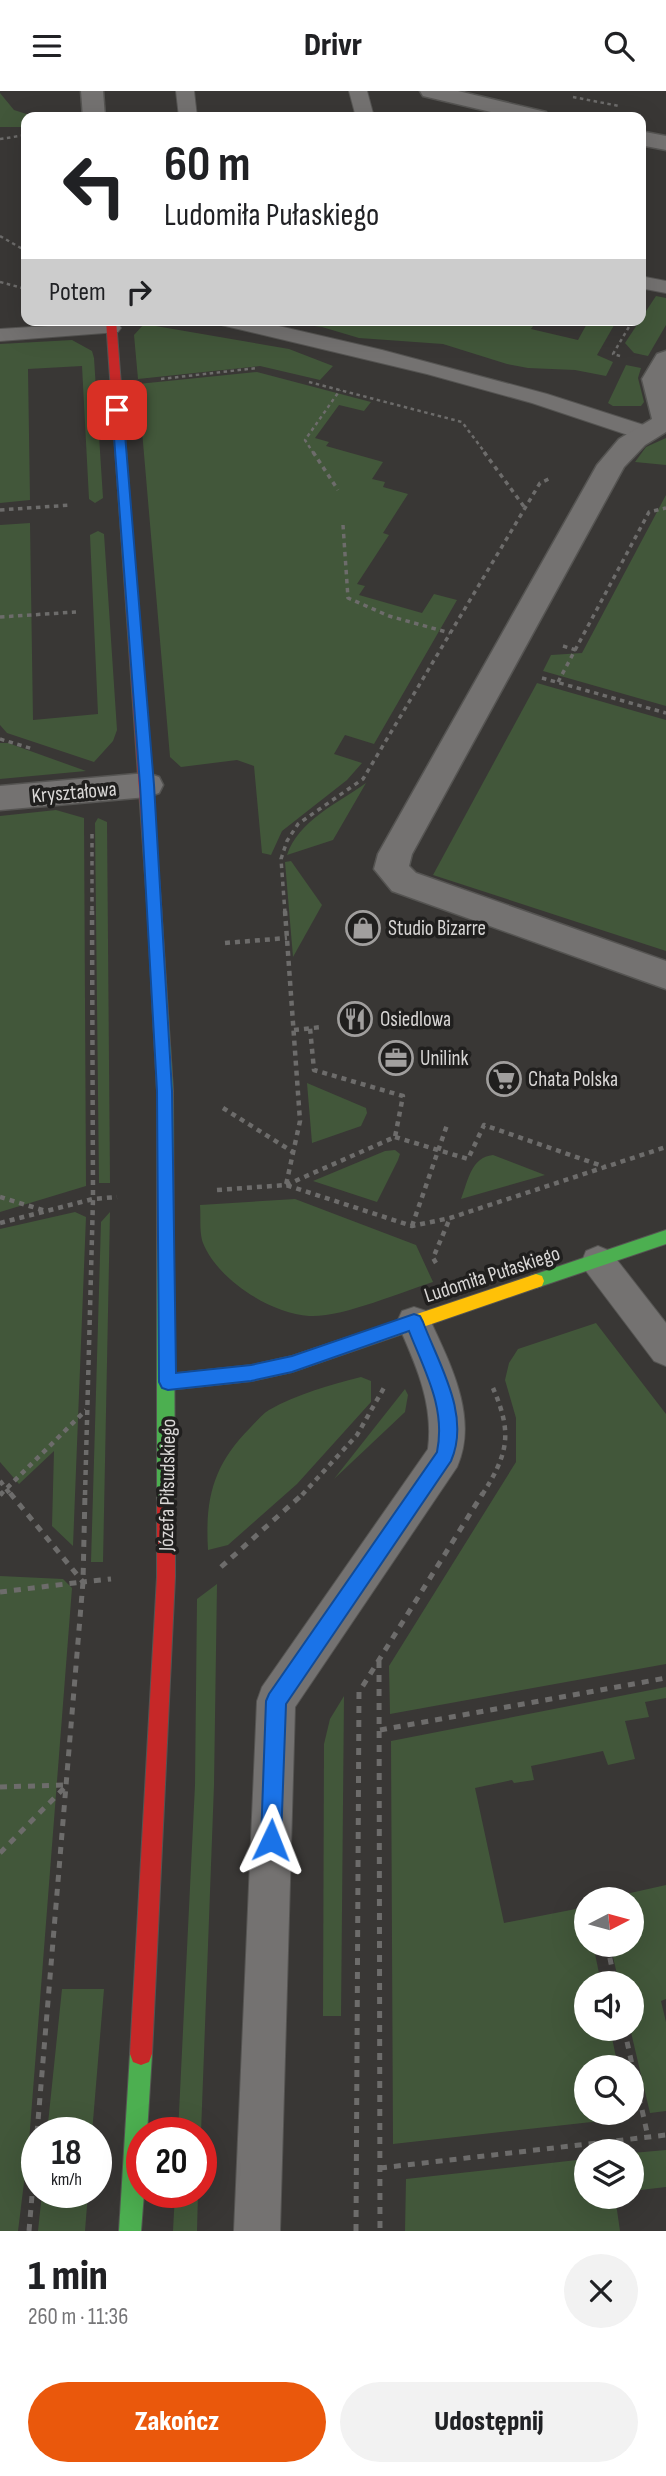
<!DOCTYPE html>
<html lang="pl">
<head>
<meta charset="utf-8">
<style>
	body { margin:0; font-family:"Sofia Sans Condensed",sans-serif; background:#f2f2f2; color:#202124; height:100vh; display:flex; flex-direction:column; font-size:26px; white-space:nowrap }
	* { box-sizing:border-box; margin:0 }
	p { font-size:23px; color:#757577 }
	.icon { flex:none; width:38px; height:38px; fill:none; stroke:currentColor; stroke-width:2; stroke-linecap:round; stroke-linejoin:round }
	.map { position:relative; height:2140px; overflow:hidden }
	.drawer { display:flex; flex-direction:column; background:#fff; flex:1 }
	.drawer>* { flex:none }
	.guide { position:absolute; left:21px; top:21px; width:625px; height:214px; border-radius:14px; box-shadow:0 7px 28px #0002; background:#fff; color:#202124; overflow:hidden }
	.needle { width:46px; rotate:84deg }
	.controls { position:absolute; left:574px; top:1796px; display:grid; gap:14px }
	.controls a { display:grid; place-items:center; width:70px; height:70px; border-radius:50%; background:#fff; box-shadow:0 7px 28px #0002; font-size:35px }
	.speed { position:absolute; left:21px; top:2026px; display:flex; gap:14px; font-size:35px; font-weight:700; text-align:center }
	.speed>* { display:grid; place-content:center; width:91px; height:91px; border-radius:50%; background:#fff; box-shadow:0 7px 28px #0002; line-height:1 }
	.speed small { font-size:18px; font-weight:400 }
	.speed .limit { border:10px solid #d22; background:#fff; color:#111 }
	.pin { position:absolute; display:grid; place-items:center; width:60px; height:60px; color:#fff; margin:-30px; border-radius:14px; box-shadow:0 4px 10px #0006 }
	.me { position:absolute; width:77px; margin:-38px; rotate:2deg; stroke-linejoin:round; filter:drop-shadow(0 0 5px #0008) }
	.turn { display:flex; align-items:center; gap:24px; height:147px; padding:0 28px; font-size:32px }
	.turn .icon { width:91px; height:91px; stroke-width:2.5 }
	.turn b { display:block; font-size:49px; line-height:60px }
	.then { display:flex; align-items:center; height:66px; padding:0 28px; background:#0003; gap:14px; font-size:26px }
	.round { display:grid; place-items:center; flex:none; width:74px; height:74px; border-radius:37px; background:#f2f2f2 }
	.overview { display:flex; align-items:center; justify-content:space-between; height:119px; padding:0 28px }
	h1 { font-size:42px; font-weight:800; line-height:52px }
	.action { display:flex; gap:14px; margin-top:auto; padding:14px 28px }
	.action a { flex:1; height:80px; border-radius:42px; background:#ea580c; color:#fff; font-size:28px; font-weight:800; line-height:80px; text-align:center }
	.action a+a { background:#f2f2f2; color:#202124 }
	header { display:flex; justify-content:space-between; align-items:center; height:91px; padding:0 28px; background:#fff; font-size:32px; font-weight:800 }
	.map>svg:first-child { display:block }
	.green { fill:#42573a }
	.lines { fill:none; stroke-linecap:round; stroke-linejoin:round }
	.lane-casing { stroke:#555452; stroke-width:2 }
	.street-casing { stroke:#555452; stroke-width:3 }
	.fast-casing { stroke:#555452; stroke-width:2 }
	.slow-casing { stroke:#555452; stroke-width:2 }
	.jam-casing { stroke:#555452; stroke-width:2 }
	.path-far3 { stroke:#6d6c6b; stroke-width:2.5; stroke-dasharray:3.5 3.5; stroke-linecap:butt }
	.path-far2 { stroke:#6d6c6b; stroke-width:3.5; stroke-dasharray:4.5 4.5; stroke-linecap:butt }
	.path-far1 { stroke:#6d6c6b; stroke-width:4.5; stroke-dasharray:5 5; stroke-linecap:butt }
	.path { stroke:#6d6c6b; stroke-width:5; stroke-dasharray:7 7; stroke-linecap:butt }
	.lane { fill:#747271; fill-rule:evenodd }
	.street { fill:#747271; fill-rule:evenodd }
	.fast { fill:#4caf50; fill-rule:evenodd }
	.slow { fill:#ffc107; fill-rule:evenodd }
	.jam { fill:#c62828; fill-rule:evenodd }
	.route { fill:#1a73e8; stroke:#114b97; stroke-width:2 }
	.labels { text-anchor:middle; stroke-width:7; stroke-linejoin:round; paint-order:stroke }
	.street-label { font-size:21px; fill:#d9d7d6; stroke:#201f1e }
	.poi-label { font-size:21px; fill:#d9d7d6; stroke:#201f1e; text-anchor:start }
</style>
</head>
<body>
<header><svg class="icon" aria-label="menu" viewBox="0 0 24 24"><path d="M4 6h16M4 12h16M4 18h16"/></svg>Drivr<svg class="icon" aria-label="search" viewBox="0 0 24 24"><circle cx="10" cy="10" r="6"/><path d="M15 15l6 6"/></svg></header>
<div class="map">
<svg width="666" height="2140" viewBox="0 0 666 2140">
	<rect width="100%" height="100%" fill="#393735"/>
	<g class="green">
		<polygon points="0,2 14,19 36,26 26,26 26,36 0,36"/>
		<polygon points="656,205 666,207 666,234 648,265 634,262 625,252"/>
		<polygon points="266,229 528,229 536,231 531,238 578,249 589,229 617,229 597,264 613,271 606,285 575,279 528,277 507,273 443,253 359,247 322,236"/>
		<polygon points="144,233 289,258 333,275 320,289 260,275 138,288 134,244"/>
		<polygon points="72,249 92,260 94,267 103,407 95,412 89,408 82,275 28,278 30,409 0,412 0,253"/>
		<polygon points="626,274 641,277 638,287 644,311 641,315 613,315 608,312"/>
		<polygon points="257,281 371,311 364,320 339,314 315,347 329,351 326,355 383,371 372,388 385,391 383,396 408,403 383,442 389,444 357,493 365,495 359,504 422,522 434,503 457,509 374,653 345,644 334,663 362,672 347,689 282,740 271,764 262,762 254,675 237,669 181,676 170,666 138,293"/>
		<polygon points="666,347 666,374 635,371 646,356"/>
		<polygon points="666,404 666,615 543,580 551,564 582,562"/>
		<polygon points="30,432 33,629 98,623 90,444 98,440 104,443 117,639 113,650 94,671 7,642 0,634 0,434"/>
		<polygon points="537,592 666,629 666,860 433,784"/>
		<polygon points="0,652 8,652 86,680 0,688"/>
		<path d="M366,692L333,749L287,764C298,730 338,712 366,692Z"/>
		<polygon points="56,719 84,727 86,1095 0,1121 0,725"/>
		<polygon points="98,727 107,731 110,1092 99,1092 95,732"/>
		<polygon points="291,770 322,814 293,866 285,771"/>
		<polygon points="307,992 366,1017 367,1022 361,1035 312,1052"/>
		<polygon points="395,1059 400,1063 398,1069 377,1111 313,1090 385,1060"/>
		<path d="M493,1064L545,1084L461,1108C468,1090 471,1066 493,1064Z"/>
		<path d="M295,1108L416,1154L433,1191C401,1201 341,1227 309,1225C270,1222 218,1189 203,1152C199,1141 201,1126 200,1114Z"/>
		<polygon points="75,1121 86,1126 73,1455 52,1435 54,1360 19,1393 0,1371 0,1138"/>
		<polygon points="110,1121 103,1471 91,1471 101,1131"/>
		<polygon points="596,1232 666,1323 666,1573 390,1623 389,1575 516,1371 516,1327 505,1289 509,1272 518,1258"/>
		<path d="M361,1286L371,1290V1311L297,1393L228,1454L208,1459C205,1408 213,1374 250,1337C256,1331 262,1323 269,1319C297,1303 330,1294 361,1286Z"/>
		<polygon points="405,1298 408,1304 405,1321 334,1388"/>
		<polygon points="0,1485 63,1488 72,1497 29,2051 18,2140 0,2140"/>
		<polygon points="217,1493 214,1694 201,2042 178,2042 195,1694 197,1508"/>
		<polygon points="666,1596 666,1607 645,1611 649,1626 625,1630 635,1668 608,1674 603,1660 531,1675 534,1689 514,1692 512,1689 475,1697 504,1832 586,1816 586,1853 593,1853 601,1892 586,1892 586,1937 610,1937 618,1976 586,1976 586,2021 627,2021 628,2027 393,2053 391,1650"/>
		<polygon points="344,1605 341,1925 323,1925 324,1653 330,1628"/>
		<polygon points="666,1794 666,1908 661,1910 666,1931 666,2020 650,2022 630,1937 632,1892 619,1892 610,1853 632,1853 632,1808 608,1807"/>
		<polygon points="62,1898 104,1898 92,2042 47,2042"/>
		<polygon points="666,2059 666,2096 632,2100 632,2062"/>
		<polygon points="586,2068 586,2105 615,2105 620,2140 405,2140 406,2088"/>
		<polygon points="42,2102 88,2102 85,2140 38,2140"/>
		<polygon points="175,2102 198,2102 197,2140 173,2140"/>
	</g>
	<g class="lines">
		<g class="lane-casing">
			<g id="lane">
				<polygon points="176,0 194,0 197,26 179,26"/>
				<polygon points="349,0 367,0 374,26 356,26"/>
				<polygon points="640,185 666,190 666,202 640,197"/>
				<polygon points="214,229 253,229 382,259 547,303 650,336 653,341 650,346 634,346 532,312 427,283 217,233"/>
				<polygon points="111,231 118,233 121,237 118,241 0,250 0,238"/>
				<polygon points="598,1155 610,1160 666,1232 666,1275 654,1270 586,1180 582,1170 586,1160"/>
				<path d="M414,1216L426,1220C447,1267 480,1324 457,1376L295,1616L280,2140H234L257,1610L262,1596L428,1358C434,1312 415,1272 397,1231L402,1220Z"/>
			</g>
		</g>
		<g class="street-casing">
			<g id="street">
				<polygon points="81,0 103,0 105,26 83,26"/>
				<polygon points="420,0 458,0 546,21 549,26 512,26 423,5"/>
				<polygon points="640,40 666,45 666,59 640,54"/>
				<polygon points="666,260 666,341 645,354 624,376 412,763 409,775 416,782 666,870 666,898 392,800 374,778 378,763 597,374 619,348 652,328 642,288 657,263"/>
				<polygon points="147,682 159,686 163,694 159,702 147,706 0,719 0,695"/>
			</g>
		</g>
		<g class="fast-casing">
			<g id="fast">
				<polygon points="154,808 161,813 173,1000 175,1412 172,1418 166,1421 160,1418 157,1412 157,1000 147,813"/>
				<polygon points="666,1139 666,1153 536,1197 530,1195 528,1190 530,1185 536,1183"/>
				<polygon points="141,1952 149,1955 152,1963 147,2042 142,2042 144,2102 141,2140 119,2140 130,1963 133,1955"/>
			</g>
		</g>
		<g class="slow-casing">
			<polygon id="slow" points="536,1183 542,1185 544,1190 542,1195 292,1281 252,1290 168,1299 162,1297 159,1291 162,1285 168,1283 252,1274 292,1265"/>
		</g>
		<g class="jam-casing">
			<g id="jam">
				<polygon points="106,229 116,229 161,813 154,818 147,813"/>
				<polygon points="166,1403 172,1406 175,1412 175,1486 152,1963 149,1971 141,1974 133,1971 130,1963 157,1486 157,1412 160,1406"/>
			</g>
		</g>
		<g class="path-far3">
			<polyline points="573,6 619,15"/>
			<polyline points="0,48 26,44"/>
			<polyline points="0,145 26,160"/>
			<polyline points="0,191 26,198"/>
			<polyline points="620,265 613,263 633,229"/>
			<polyline points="161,288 257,277"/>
			<polyline points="309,291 462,331 486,363"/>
			<polyline points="314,363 305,349 340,299"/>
		</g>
		<g class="path-far2">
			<polyline points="313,361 338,399"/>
			<polyline points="484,361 525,417"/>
			<polyline points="0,419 71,414"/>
			<polyline points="343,434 348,507 389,525 450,542"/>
			<polyline points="0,526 76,521"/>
			<polyline points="563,555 576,559"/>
			<polyline points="542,587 666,622"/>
			<polyline points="558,591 649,421 666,417"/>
			<polyline points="0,648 33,658"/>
			<polyline points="92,743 92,822"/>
			<polyline points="285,822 281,768 287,750 298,733 363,688 540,392 551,387"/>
		</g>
		<g class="path-far1">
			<polyline points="285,820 300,1030 286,1094"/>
			<polyline points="225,852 287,847"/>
			<polyline points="294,939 322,936"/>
			<polyline points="223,1017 293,1061"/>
			<polyline points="395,1046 468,1068 484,1034 605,1076"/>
			<polyline points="286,1094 395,1046 403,1005 314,979 310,937"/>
			<polyline points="217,1099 286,1094 412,1135 450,1127 666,1056"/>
			<polyline points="0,1106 46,1120"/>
			<polyline points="0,1132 93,1108 117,1106"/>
			<polyline points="412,1135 447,1034"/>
			<polyline points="436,1172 433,1167 450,1127"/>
			<polyline points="0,1390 11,1404"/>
			<polyline points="0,1404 86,1319"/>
			<polyline points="85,1404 93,1108 92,820"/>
			<polyline points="302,1404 357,1344 385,1295"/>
			<path d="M482,1404C508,1363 513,1343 493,1297"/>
		</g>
		<g class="path">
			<polyline points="10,1402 83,1491 111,1488"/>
			<polyline points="0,1404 2,1402"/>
			<polyline points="221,1476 304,1402"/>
			<polyline points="0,1501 82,1491"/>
			<polyline points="379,1570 380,2140"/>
			<polyline points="380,1639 666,1587"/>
			<polyline points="0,1696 66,1694"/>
			<polyline points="0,1762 66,1695"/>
			<polyline points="607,1853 615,1892"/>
			<polyline points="624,1937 648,2046"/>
			<polyline points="37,2042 83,1491 85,1402"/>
			<polyline points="380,2077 666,2044"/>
			<polyline points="29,2140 37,2046"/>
			<polyline points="356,2140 359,1601 483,1402"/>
		</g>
		<use href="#lane" class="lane"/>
		<use href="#street" class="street"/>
		<use href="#fast" class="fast"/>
		<use href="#slow" class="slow"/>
		<use href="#jam" class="jam"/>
	</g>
	<path class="route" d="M117,316L123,319L154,694L172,1000L176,1282L251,1274L292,1265L414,1223L420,1225L423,1231C439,1274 471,1324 451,1370L286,1613L281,1749L278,1756L271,1759L264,1756L261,1749L266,1610L269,1603L437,1361C446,1317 425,1281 409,1240L292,1281L251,1290L168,1299L162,1297L159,1291L157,1000L140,694L112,319Z"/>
	<defs>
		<g id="shop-ring" transform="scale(1.75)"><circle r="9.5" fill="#201f1e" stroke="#a19f9e" stroke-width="1.5"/><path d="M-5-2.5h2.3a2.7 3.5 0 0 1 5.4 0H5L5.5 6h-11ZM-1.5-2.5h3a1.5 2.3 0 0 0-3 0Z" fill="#a19f9e"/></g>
		<g id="restaurant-ring" transform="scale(1.75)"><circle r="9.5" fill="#201f1e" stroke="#a19f9e" stroke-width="1.5"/><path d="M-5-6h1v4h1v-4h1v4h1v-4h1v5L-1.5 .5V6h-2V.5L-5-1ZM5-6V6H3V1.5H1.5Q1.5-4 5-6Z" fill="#a19f9e"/></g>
		<g id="office-ring" transform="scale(1.75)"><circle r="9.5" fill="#201f1e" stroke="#a19f9e" stroke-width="1.5"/><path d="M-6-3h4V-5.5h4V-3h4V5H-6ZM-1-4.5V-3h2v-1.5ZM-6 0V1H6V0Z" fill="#a19f9e"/></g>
		<g id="supermarket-ring" transform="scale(1.75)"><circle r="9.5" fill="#201f1e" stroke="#a19f9e" stroke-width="1.5"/><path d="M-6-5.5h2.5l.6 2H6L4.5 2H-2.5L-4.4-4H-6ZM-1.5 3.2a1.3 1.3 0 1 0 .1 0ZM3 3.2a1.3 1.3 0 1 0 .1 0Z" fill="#a19f9e"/></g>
	</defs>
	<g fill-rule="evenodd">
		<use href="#shop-ring" x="363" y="837"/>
		<use href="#restaurant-ring" x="355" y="928"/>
		<use href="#office-ring" x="396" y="967"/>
		<use href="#supermarket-ring" x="504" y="988"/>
	</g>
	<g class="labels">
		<g class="street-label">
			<text transform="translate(74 701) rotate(-5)" y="7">Kryształowa</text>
			<text transform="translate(492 1183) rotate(-18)" y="7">Ludomiła Pułaskiego</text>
			<text transform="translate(167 1394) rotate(-89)" y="7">Józefa Piłsudskiego</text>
		</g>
		<g class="poi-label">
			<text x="388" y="844">Studio Bizarre</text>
			<text x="380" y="935">Osiedlowa</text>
			<text x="420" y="974">Unilink</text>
			<text x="528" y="995">Chata Polska</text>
		</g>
	</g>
</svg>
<div class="controls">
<a><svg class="needle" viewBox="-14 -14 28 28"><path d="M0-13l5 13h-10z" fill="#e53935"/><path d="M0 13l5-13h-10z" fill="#757577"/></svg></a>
<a><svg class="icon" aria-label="sound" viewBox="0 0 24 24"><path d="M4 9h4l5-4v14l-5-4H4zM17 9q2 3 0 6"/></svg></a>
<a><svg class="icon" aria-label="search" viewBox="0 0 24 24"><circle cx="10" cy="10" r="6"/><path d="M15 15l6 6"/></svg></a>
<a><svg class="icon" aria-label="layers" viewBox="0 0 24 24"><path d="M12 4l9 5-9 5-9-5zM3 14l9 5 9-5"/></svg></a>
</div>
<div class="speed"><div>18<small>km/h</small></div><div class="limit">20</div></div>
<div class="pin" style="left:117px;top:319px;background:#d93025"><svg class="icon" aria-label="arrive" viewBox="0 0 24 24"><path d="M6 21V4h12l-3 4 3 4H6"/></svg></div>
<svg class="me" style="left:271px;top:1749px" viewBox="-20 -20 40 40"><path d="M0-17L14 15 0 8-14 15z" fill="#1a73e8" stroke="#fff" stroke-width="4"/></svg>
<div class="guide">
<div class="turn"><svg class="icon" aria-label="left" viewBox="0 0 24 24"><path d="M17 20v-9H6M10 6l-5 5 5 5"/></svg><div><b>60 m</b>Ludomiła Pułaskiego</div></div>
<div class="then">Potem<svg class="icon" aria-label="right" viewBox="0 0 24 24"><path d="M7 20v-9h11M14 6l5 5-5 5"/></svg></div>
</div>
</div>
<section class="drawer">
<div class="overview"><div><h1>1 min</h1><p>260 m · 11:36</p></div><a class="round"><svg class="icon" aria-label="close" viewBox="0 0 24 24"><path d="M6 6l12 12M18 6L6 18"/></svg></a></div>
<div class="action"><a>Zakończ</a><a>Udostępnij</a></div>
</section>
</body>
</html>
